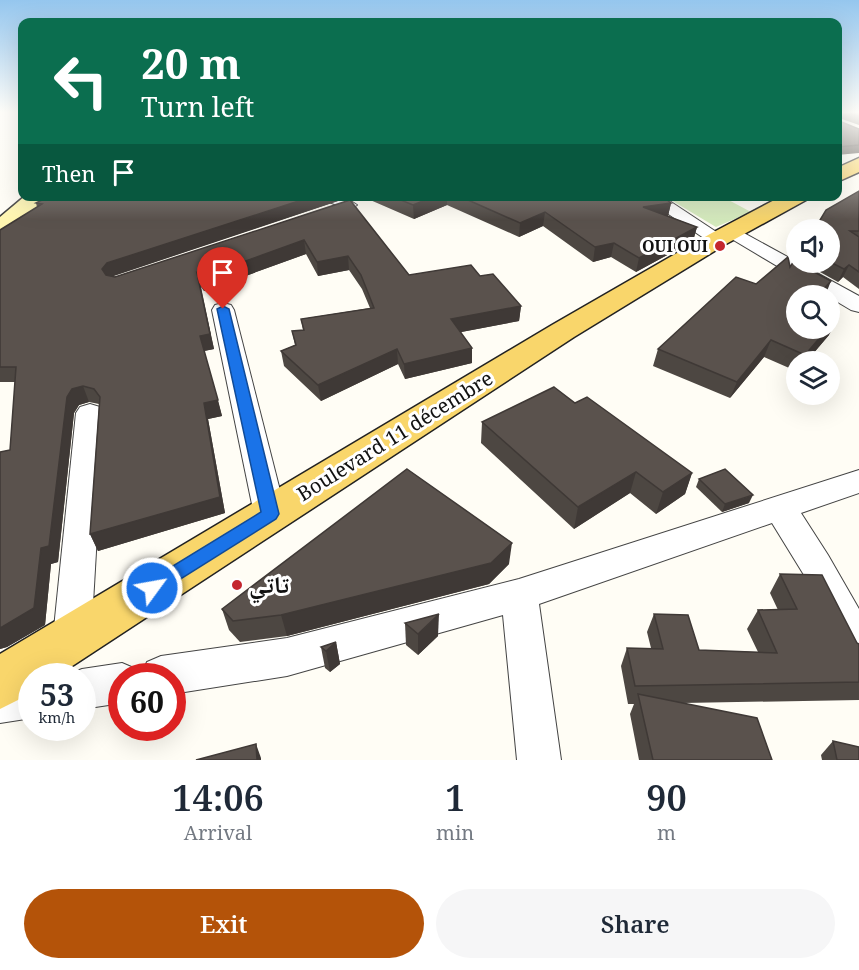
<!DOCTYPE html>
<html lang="en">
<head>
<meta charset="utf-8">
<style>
	body { margin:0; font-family:"Noto Serif","Noto Naskh Arabic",serif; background:#f6f6f7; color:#1f2937; height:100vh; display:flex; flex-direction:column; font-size:22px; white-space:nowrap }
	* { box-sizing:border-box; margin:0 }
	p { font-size:20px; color:#747a83 }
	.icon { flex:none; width:33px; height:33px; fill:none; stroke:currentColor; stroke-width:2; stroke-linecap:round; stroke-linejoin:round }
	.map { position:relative; height:760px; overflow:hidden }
	.panel { display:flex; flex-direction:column; background:#fff; flex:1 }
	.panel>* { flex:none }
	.banner { position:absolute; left:18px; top:18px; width:824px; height:183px; border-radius:12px; box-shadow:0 6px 24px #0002; background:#0b6e4f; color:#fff; overflow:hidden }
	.tools { position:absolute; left:786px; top:219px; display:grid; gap:12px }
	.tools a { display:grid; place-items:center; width:54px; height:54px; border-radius:50%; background:#fff; box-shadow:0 6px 24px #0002; font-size:30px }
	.speed { position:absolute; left:18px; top:663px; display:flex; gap:12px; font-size:30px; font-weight:700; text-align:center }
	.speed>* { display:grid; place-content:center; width:78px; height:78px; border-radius:50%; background:#fff; box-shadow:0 6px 24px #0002; line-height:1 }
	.speed small { font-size:15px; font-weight:400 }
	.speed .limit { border:9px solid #d22; background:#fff; color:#111 }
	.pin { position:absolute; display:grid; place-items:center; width:51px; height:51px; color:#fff; margin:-62px -26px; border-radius:50% 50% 50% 0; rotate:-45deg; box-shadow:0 0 6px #0007 }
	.pin .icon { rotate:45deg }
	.me { position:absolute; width:66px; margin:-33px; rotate:58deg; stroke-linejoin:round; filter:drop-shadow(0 0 4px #0008) }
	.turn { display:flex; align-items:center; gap:21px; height:126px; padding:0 24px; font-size:27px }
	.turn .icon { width:78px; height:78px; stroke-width:2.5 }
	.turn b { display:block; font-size:42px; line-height:51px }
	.then { display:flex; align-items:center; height:57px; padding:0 24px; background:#0003; gap:12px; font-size:22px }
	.eta { display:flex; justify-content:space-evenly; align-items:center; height:102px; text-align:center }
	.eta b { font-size:36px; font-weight:600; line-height:42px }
	.cta { display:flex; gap:12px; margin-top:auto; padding:12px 24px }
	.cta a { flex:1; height:69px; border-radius:36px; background:#b45309; color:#fff; font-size:24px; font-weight:600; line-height:69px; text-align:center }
	.cta a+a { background:#f6f6f7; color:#1f2937 }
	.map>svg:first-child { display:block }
	.green { fill:#d5ebbd }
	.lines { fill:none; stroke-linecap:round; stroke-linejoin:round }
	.street-casing { stroke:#444; stroke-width:2 }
	.secondary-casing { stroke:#333; stroke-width:3 }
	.primary-casing { stroke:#222; stroke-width:3 }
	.street { fill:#fff; fill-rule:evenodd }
	.secondary { fill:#fff6b0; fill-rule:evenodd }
	.primary { fill:#f9d66b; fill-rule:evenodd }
	.wall { fill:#4d4742 }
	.shaded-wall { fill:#3f3936 }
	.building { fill:#5a524d; stroke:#3f3936; stroke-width:1.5 }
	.route { fill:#1a73e8; stroke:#114b97; stroke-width:1.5 }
	.poi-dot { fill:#c4262e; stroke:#fff; stroke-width:2 }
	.labels { text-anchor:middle; stroke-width:6; stroke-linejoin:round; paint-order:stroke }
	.far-poi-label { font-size:16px; font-weight:bold; fill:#111; stroke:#fff; text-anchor:end }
	.street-label { font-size:20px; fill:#111; stroke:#fff }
	.near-poi-label { font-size:24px; font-weight:bold; fill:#111; stroke:#fff; text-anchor:start }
</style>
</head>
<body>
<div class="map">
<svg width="859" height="760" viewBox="0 0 859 760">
	<rect width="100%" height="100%" fill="#fffdf5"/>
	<polygon class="green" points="666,197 723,197 751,212 716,227"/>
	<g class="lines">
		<g class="street-casing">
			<g id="street">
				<polygon points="320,196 343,196 357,205 349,210 322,199"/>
				<polygon points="642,196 662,196 727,239 725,243 711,243"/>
				<polygon points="731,226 859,296 859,312 851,310 725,235 722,231 725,227"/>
				<polygon points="223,303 231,305 234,310 286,514 281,523 270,527 259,523 254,514 212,310 215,305"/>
				<polygon points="90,404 100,407 104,413 91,638 86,651 72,656 58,651 53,638 76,413 80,407"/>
				<polygon points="859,470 859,493 801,513 828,555 859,609 859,665 845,660 804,575 772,523 539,604 561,760 517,760 503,615 287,676 172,694 172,676 141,676 147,662 161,656 287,638 519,579"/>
				<polygon points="122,663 136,669 140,676 122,676 122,703 82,709 82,676 67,676 67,675 82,669"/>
				<polygon points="32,676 32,718 0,723 0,681"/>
			</g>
		</g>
		<g class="secondary-casing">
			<polygon id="secondary" points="25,196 49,196 8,233 0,235 0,217"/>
		</g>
		<g class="primary-casing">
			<g id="primary">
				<polygon points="859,158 859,172 837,182 837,168"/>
				<polygon points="782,196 809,196 806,200 726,244 574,337 57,676 32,676 32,693 0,709 0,654 552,325 710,234"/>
			</g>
		</g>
		<use href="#street" class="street"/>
		<use href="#secondary" class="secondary"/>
		<use href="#primary" class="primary"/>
	</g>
	<g class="wall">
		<polygon points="837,113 859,113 859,125 839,118 839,121 859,129 859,153 837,155"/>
		<polygon points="859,191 859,289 843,277 838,282 802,262 830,262 830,230"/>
		<polygon points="361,196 662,196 671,203 668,216 697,227 693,241 636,272 611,257 593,262 543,226 519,237 447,205 414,219"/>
		<polygon points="341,200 112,276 115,277 350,200 409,275 480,276 521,306 519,321 461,332 472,363 405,379 398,364 321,401 284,366 281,351 295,345 292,331 303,330 301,319 370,308 362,289 349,270 318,276 306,254 204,291 201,287 214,349 204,351 222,416 208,419 225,513 98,551 90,534 99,404 89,402 79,405 74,413 58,562 51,564 45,625 7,647 0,649 0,452 10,450 15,382 0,382 0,230 37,207 36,203"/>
		<polygon points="756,284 796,296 796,328 829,335 806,362 796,362 796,371 764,357 730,398 653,366 658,349"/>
		<polygon points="575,403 692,473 685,494 656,514 630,493 574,529 481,443 482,422"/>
		<polygon points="699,479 749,503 722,512 696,487"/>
		<polygon points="509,564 489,584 287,636 240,642 229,630 222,609"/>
		<polygon points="780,574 857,643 859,644 859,700 683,703 772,760 639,760 630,714 634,704 628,704 621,666 627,648 651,648 647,632 654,614 699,650 758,652 747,629 758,610 778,610 770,593"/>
		<polygon points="405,623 438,636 418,655 406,645"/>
		<polygon points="336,642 340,664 330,672 325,668 321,647"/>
		<polygon points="833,741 859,760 822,760 821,755"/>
	</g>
	<g class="shaded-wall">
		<polygon points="314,196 341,196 341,200 111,277 107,283 102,269 107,263"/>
		<polygon points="435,196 447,196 447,205 414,219 413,205"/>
		<polygon points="671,203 668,216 643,207"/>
		<polygon points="545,212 543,226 519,237 520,223"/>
		<polygon points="697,227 693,241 636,272 639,258"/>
		<polygon points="304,240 306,254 204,291 201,277"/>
		<polygon points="614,243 611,257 593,262 595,247"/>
		<polygon points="348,256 349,270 318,276 317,262"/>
		<polygon points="849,265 843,277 838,282 844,269"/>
		<polygon points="197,273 214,349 204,351 200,336"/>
		<polygon points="831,281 825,296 817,296"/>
		<polygon points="521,306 519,321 451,334 451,319"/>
		<polygon points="837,319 829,335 806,362 802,362 805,355 828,328 830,328 830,327"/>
		<polygon points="771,340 764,357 730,398 737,382"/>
		<polygon points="472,348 472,363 405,379 404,364"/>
		<polygon points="397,349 398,364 321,401 318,385"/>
		<polygon points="83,386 89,402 79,405 74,413 58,562 51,564 45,625 7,647 0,649 0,628 41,548 67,397 72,389"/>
		<polygon points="218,400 222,416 208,419 225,513 98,551 90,534 204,403"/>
		<polygon points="636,472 630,493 574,529 578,507"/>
		<polygon points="692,473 685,494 656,514 663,492"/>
		<polygon points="753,495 749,503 722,512 725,504"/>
		<polygon points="512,543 509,564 489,584 287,636 281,615"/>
		<polygon points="439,614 438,636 418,655 418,634"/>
		<polygon points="336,642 340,664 330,672 326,651"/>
		<polygon points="256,744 261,758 261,760 257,760"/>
	</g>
	<g class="building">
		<polygon points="837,113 839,113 839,121 859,129 859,145 837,147"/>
		<polygon points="850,113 859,113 859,116"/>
		<polygon points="859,191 859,231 850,231 859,237 859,272 849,265 844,269 830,262 830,230 814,230 826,210"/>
		<polygon points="50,196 314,196 107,263 102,269 106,275 115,277 350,200 409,275 471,265 480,276 493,274 521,306 451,319 472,348 404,364 397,349 318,385 281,351 296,345 292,331 304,330 301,319 374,308 361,275 348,256 317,262 304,240 201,277 197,273 210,334 200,336 218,400 204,403 220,497 90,534 100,397 94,389 83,386 72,389 67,397 49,546 41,548 34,608 0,628 0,452 10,450 16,367 0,367 0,230 42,204 36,203"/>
		<polygon points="391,196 435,196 413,205"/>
		<polygon points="459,196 662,196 671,203 643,207 697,227 639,258 614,243 595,247 545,212 520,223"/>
		<polygon points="788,257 790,267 794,261 831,281 817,296 796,296 796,328 828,328 805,355 771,340 737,382 658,349 736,277 756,284"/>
		<polygon points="830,316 837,319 830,327"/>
		<polygon points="554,387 575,403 587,397 692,473 663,492 636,472 578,507 482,422"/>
		<polygon points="407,469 512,543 491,563 281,615 233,621 222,609"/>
		<polygon points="725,469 753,495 725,504 699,479"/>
		<polygon points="780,574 822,575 857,643 859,644 859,682 635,686 627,648 663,649 654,614 688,615 699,650 777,653 758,610 797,609"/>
		<polygon points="439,614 418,634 405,623"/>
		<polygon points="336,642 326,651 321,647"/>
		<polygon points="638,694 757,718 772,760 653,760"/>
		<polygon points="833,741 859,747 859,760 837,760"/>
		<polygon points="256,744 257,760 196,760"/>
	</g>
	<linearGradient id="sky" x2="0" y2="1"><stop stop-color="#95c6ee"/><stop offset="0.51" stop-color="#fffefa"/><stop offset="1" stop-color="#fffefa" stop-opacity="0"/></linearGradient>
	<rect width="859" height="220" fill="url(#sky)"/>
	<polygon class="route" points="223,306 229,309 279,514 276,519 152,597 145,594 142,588 145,583 261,512 217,309"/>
	<g class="poi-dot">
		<circle cx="720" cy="246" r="6"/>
		<circle cx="237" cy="585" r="6"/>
	</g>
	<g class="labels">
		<g class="far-poi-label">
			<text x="708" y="252">OUI OUI</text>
		</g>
		<g class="street-label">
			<text transform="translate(395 436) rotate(-32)" y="7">Boulevard 11 décembre</text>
		</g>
		<g class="near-poi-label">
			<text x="249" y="593">تاتي</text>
		</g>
	</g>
</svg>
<div class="tools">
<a><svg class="icon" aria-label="sound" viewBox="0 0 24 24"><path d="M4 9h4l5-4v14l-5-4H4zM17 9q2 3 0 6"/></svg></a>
<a><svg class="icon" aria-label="search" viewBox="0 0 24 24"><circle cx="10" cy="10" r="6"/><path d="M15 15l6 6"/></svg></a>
<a><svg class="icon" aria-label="layers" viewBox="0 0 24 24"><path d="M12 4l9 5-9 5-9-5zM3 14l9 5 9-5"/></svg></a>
</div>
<div class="speed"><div>53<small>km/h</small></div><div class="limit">60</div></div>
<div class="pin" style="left:223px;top:309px;background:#d93025"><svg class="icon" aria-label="arrive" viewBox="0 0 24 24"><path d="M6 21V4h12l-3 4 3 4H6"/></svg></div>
<svg class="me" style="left:152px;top:588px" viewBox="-20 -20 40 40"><circle r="17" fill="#1a73e8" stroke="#fff" stroke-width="3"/><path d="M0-11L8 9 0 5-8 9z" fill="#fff"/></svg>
<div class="banner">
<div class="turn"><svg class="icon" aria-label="left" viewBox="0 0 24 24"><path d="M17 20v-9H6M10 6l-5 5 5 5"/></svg><div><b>20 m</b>Turn left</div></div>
<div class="then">Then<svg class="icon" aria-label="arrive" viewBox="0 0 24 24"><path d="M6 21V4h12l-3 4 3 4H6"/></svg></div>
</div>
</div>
<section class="panel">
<div class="eta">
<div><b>14:06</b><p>Arrival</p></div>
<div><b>1</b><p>min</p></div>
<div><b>90</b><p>m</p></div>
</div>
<div class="cta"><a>Exit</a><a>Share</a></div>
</section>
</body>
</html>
